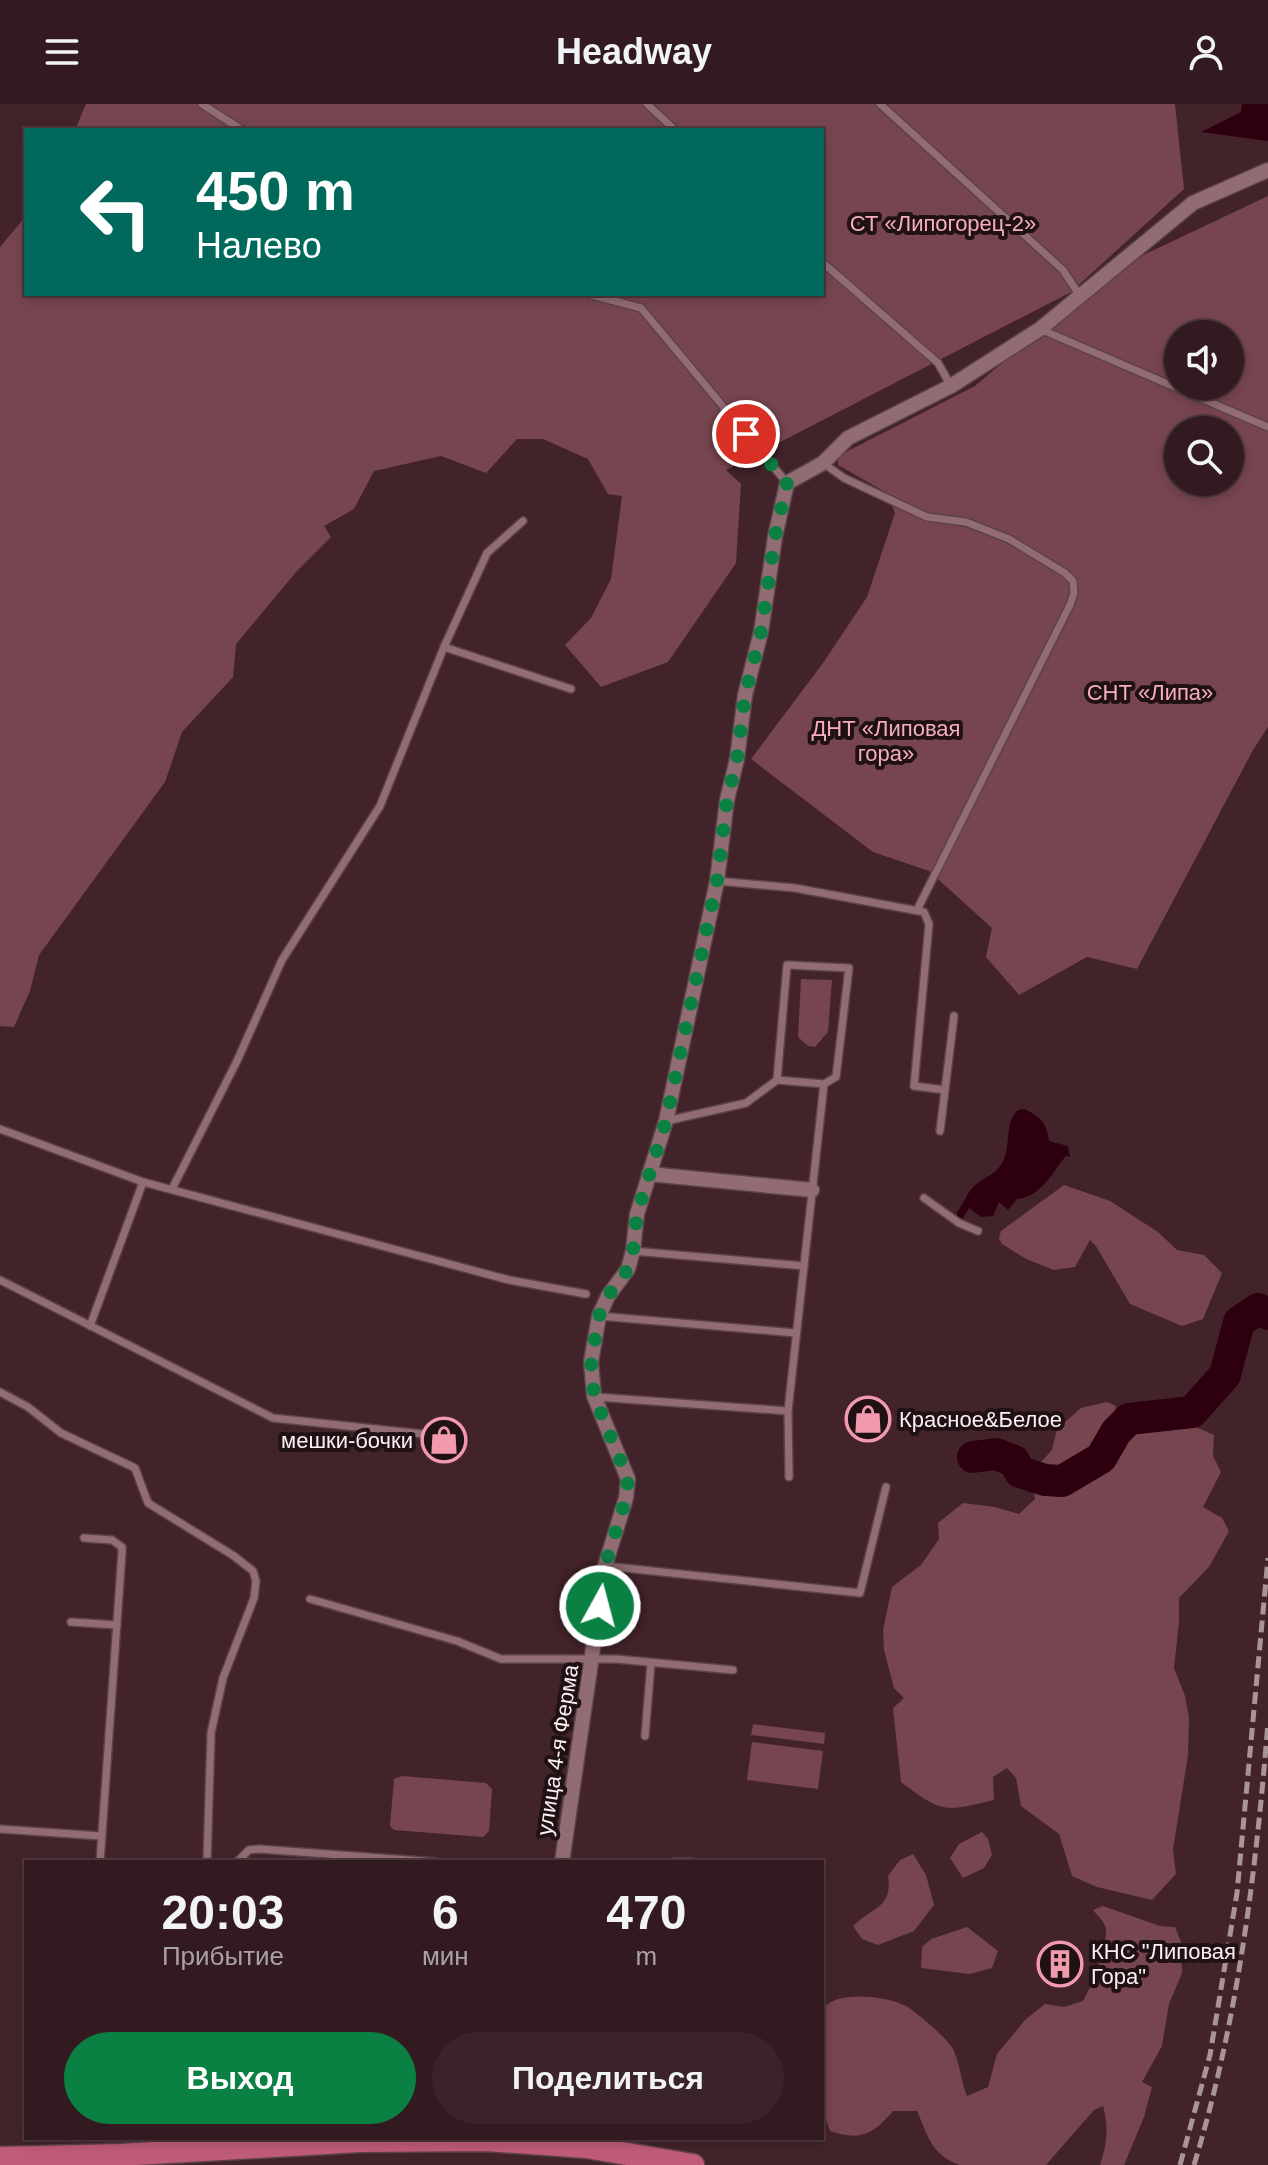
<!DOCTYPE html>
<html lang="ru">
<head>
<meta charset="utf-8">
<style>
	body { margin:0; font-family:Helvetica,sans-serif; background:#3a2329; color:#f1f3f6; height:100vh; display:flex; flex-direction:column; font-size:30px; white-space:nowrap }
	* { box-sizing:border-box; margin:0 }
	p { font-size:26px; color:#a8a1a5 }
	.icon { flex:none; width:44px; height:44px; fill:none; stroke:currentColor; stroke-width:2; stroke-linecap:round; stroke-linejoin:round }
	.map { position:relative; flex:1; overflow:hidden }
	.sheet { position:absolute; left:24px; top:1756px; width:800px; height:280px; display:flex; flex-direction:column; background:#321a20; border-radius:0px; box-shadow:0 4px 12px #0003,0 0 0 2px #4d383e }
	.sheet>* { flex:none }
	.banner { position:absolute; left:24px; top:24px; width:800px; height:168px; border-radius:0px; box-shadow:0 4px 12px #0003,0 0 0 2px #4d383e; background:#00695c; color:#fff; overflow:hidden }
	.buttons { position:absolute; left:1164px; top:216px; display:grid; gap:16px }
	.buttons a { display:grid; place-items:center; width:80px; height:80px; border-radius:50%; background:#321a20; box-shadow:0 4px 12px #0003,0 0 0 2px #4d383e; font-size:40px }
	.pin { position:absolute; display:grid; place-items:center; width:68px; height:68px; color:#fff; margin:-34px; border:4px solid #fff; border-radius:50%; box-shadow:0 2px 8px #0007 }
	.me { position:absolute; width:88px; margin:-44px; rotate:7deg; stroke-linejoin:round; filter:drop-shadow(0 0 6px #0008) }
	.turn { display:flex; align-items:center; gap:28px; height:168px; padding:0 40px; font-size:36px }
	.turn .icon { width:104px; height:104px; stroke-width:2.5 }
	.turn b { display:block; font-size:56px; line-height:68px }
	.eta { display:flex; justify-content:space-evenly; align-items:center; height:136px; text-align:center }
	.eta b { font-size:48px; font-weight:600; line-height:56px }
	.cta { display:flex; gap:16px; margin-top:auto; padding:16px 40px }
	.cta a { flex:1; height:92px; border-radius:48px; background:#0b8043; color:#fff; font-size:32px; font-weight:600; line-height:92px; text-align:center }
	.cta a+a { background:#3a2329; color:#f1f3f6 }
	header { display:flex; justify-content:space-between; align-items:center; height:104px; padding:0 40px; background:#321a20; font-size:36px; font-weight:600 }
	.map>svg:first-child { display:block }
	.green { fill:#774550; fill-rule:evenodd }
	.water { fill:#2e000f }
	.lines { fill:none; stroke-linecap:round; stroke-linejoin:round }
	.river { stroke:#2e000f; stroke-width:32 }
	.lane-casing { stroke:#5b4248; stroke-width:10 }
	.street-casing { stroke:#5b4248; stroke-width:17 }
	.primary-casing { stroke:#5b4248; stroke-width:25 }
	.lane { stroke:#926c73; stroke-width:7 }
	.street { stroke:#926c73; stroke-width:14 }
	.primary { stroke:#c15c78; stroke-width:22 }
	.rail { stroke:#a99498; stroke-width:5; stroke-dasharray:12 6; stroke-linecap:butt }
	.route { stroke:#0b8043; stroke-width:14; stroke-dasharray:0 25.2 }
	.labels { text-anchor:middle; stroke-width:8; stroke-linejoin:round; paint-order:stroke }
	.park-label { font-size:22px; fill:#f6aebd; stroke:#201114 }
	.poi-label { font-size:22px; fill:#fceff1; stroke:#201114; text-anchor:start }
	.street-label { font-size:22px; fill:#fceff1; stroke:#201114 }
</style>
</head>
<body>
<header><svg class="icon" aria-label="menu" viewBox="0 0 24 24"><path d="M4 6h16M4 12h16M4 18h16"/></svg>Headway<svg class="icon" aria-label="person" viewBox="0 0 24 24"><circle cx="12" cy="8" r="4"/><path d="M4 21q1-7 8-7t8 7"/></svg></header>
<div class="map">
<svg width="1268" height="2061" viewBox="0 0 1268 2061">
	<rect width="100%" height="100%" fill="#43232a"/>
	<g class="green">
		<polygon points="86,0 1175,0 1184,85 1071,188 726,366 741,380 736,459 668,558 601,583 565,541 591,514 611,475 622,392 608,390 588,355 543,335 517,335 486,369 441,352 374,367 354,405 324,422 331,433 297,467 236,540 233,573 182,628 165,678 39,851 30,887 14,923 0,922 0,143 26,112 26,190 822,190 822,26 75,26"/>
		<path d="M1268,92V623L1253,646L1137,865L1087,853L1019,891L986,853L992,824L929,767L873,748L751,655L823,559L867,493L895,409L887,389L838,361V352L975,282L1034,232L1135,155ZM1178,230H1230V282H1178ZM1178,326H1230V378H1178Z"/>
		<polygon points="801,875 832,876 828,928 815,943 808,942 798,933"/>
		<polygon points="1064,1081 1110,1097 1158,1128 1177,1146 1204,1151 1222,1169 1203,1215 1182,1222 1130,1200 1096,1142 1090,1136 1075,1163 1054,1166 1026,1155 1002,1140 999,1134 1001,1127"/>
		<path d="M1107,1298L1116,1302L1103,1342C1120,1338 1118,1331 1130,1325C1148,1317 1165,1324 1182,1317L1214,1331L1213,1352L1221,1368L1203,1403L1222,1414L1229,1427L1209,1463L1179,1494V1518L1174,1564L1185,1592L1189,1613L1188,1651L1173,1746L1176,1770L1152,1796L1097,1783L1072,1772L1059,1730L1021,1702L1016,1674L1007,1664L993,1673L994,1696C944,1708 942,1709 901,1678L893,1604L904,1594L894,1584L884,1546L883,1526L892,1483L921,1461L939,1435L938,1419L963,1399L995,1403L1019,1410L1035,1395L1031,1369L1052,1346L1057,1325L1081,1304Z"/>
		<polygon points="753,1620 825,1629 824,1640 751,1631"/>
		<polygon points="752,1638 823,1647 818,1685 747,1676"/>
		<polygon points="402,1672 486,1679 492,1685 489,1727 483,1733 394,1726 390,1722 394,1675"/>
		<polygon points="982,1728 988,1735 992,1751 984,1764 963,1774 950,1754 959,1740"/>
		<path d="M913,1750L926,1771L934,1801L914,1827L878,1841L862,1835L853,1822C872,1803 893,1804 888,1772L900,1756Z"/>
		<path d="M1103,1802L1160,1822L1175,1823L1181,1838L1182,1869L1169,1900L1162,1942L1142,1978L1152,1983L1144,2013L1124,2061H1100C1107,2040 1109,2024 1103,2002L1094,2006L1046,2061H959C931,2050 928,2032 917,2007H893C873,2031 860,2037 830,2027L822,2005V1906C834,1885 890,1892 908,1903C919,1911 947,1934 953,1945C960,1959 961,1978 967,1992L988,1983L997,1950L1025,1916L1045,1900L1064,1903L1083,1897C1091,1884 1111,1835 1105,1822C1103,1816 1096,1810 1093,1806Z"/>
		<polygon points="967,1823 998,1847 992,1864 970,1870 921,1864 922,1843 931,1835"/>
	</g>
	<g class="water">
		<polygon points="1242,0 1268,0 1268,37 1201,28 1241,8"/>
		<path d="M1024,1005C1040,1012 1047,1019 1049,1037L1068,1042L1070,1053L1066,1052C1051,1069 1043,1092 1017,1095L1008,1106L999,1098L993,1112L981,1113L969,1104L961,1117L957,1114V1108C963,1101 966,1091 973,1083C982,1074 996,1071 1002,1059C1012,1043 1003,1020 1018,1006Z"/>
	</g>
	<g class="lines">
		<polyline class="river" points="973,1353 996,1350 1014,1357 1020,1368 1045,1376 1062,1377 1101,1354 1116,1328 1129,1315 1192,1308 1225,1271 1239,1218 1258,1205 1268,1210"/>
		<g class="lane-casing">
			<g id="lane">
				<polyline points="202,0 242,26"/>
				<polyline points="647,0 675,26"/>
				<polyline points="880,0 1063,166 1080,192"/>
				<polyline points="822,158 938,259 951,282"/>
				<polyline points="588,190 641,204 787,379"/>
				<polyline points="1040,225 1268,323"/>
				<polyline points="823,359 844,374 927,413 966,418 1009,435 1065,469 1073,477 1074,489 1070,501 917,806"/>
				<polyline points="444,543 571,585"/>
				<polyline points="717,777 795,784 924,808 929,820 914,982 945,986 954,912"/>
				<polyline points="666,1017 746,999 777,976 824,980 836,973 849,864 787,861 777,976"/>
				<polyline points="0,1025 143,1078 509,1176 586,1190"/>
				<polyline points="940,1027 945,986"/>
				<polyline points="172,1085 237,957 282,856 380,702 444,543 487,449 523,417"/>
				<polyline points="924,1094 959,1119 978,1127"/>
				<polyline points="633,1147 804,1162"/>
				<polyline points="0,1176 273,1314 451,1333"/>
				<polyline points="599,1212 796,1229"/>
				<polyline points="90,1222 143,1078"/>
				<polyline points="0,1288 28,1303 61,1329 135,1364 148,1399 234,1452 253,1467 256,1477 254,1494 223,1574 211,1629 207,1758"/>
				<polyline points="596,1293 788,1307"/>
				<polyline points="789,1373 788,1307 824,980"/>
				<polyline points="84,1434 112,1436 122,1443 122,1448 100,1758"/>
				<polyline points="605,1462 860,1489 886,1383"/>
				<polyline points="310,1495 457,1537 501,1555 616,1555 733,1566"/>
				<polyline points="71,1518 117,1521"/>
				<polyline points="645,1632 651,1559"/>
				<polyline points="0,1725 101,1732"/>
				<polyline points="237,1758 249,1746 259,1745 436,1758"/>
				<polyline points="673,1758 692,1758"/>
			</g>
		</g>
		<g class="street-casing">
			<g id="street">
				<polyline points="649,1070 812,1086"/>
				<polyline points="562,1758 605,1462 626,1394 628,1375 594,1292 591,1258 599,1212 608,1192 628,1165 633,1147 637,1110 666,1017 717,777 727,696 737,655 745,591 761,528 775,433 787,379 823,359 848,334 951,282 1040,225 1193,99 1268,66"/>
			</g>
		</g>
		<g class="primary-casing">
			<polyline id="primary" points="0,2054 119,2051 360,2037 485,2036 586,2043 693,2061"/>
		</g>
		<use href="#lane" class="lane"/>
		<use href="#street" class="street"/>
		<use href="#primary" class="primary"/>
		<g class="rail">
			<polyline points="1180,2061 1210,1951 1237,1789 1268,1454"/>
			<path d="M1194,2061C1238,1916 1256,1768 1268,1618"/>
		</g>
	</g>
	<g class="lines">
		<polyline class="route" points="600,1502 605,1462 626,1394 628,1375 594,1292 591,1258 599,1212 608,1192 628,1165 633,1147 637,1110 666,1017 717,777 727,696 737,655 745,591 761,528 775,433 787,379 746,330"/>
	</g>
	<defs>
		<g id="shop-ring" transform="scale(2.3)"><circle r="9.5" fill="#201114" stroke="#f29aad" stroke-width="1.5"/><path d="M-5-2.5h2.3a2.7 3.5 0 0 1 5.4 0H5L5.5 6h-11ZM-1.5-2.5h3a1.5 2.3 0 0 0-3 0Z" fill="#f29aad"/></g>
		<g id="building-ring" transform="scale(2.3)"><circle r="9.5" fill="#201114" stroke="#f29aad" stroke-width="1.5"/><path d="M-4-6H4V6H1V3H-1V6H-4ZM-2.5-4.3h1.7v1.8h-1.7ZM.8-4.3h1.7v1.8H.8ZM-2.5-1h1.7V.8h-1.7ZM.8-1h1.7V.8H.8Z" fill="#f29aad"/></g>
	</defs>
	<g fill-rule="evenodd">
		<use href="#shop-ring" x="868" y="1315"/>
		<use href="#shop-ring" x="444" y="1336"/>
		<use href="#building-ring" x="1060" y="1860"/>
	</g>
	<g class="labels">
		<g class="park-label">
			<text x="943" y="127">СТ «Липогорец-2»</text>
			<text x="1150" y="596">СНТ «Липа»</text>
			<text x="886" y="632">ДНТ «Липовая<tspan x="886" dy="25">гора»</tspan></text>
		</g>
		<g class="poi-label">
			<text x="899" y="1323">Красное&amp;Белое</text>
			<text x="413" y="1344" text-anchor="end">мешки-бочки</text>
			<text x="1091" y="1855">КНС "Липовая<tspan x="1091" dy="25">Гора"</tspan></text>
		</g>
		<g class="street-label">
			<text transform="translate(557 1646) rotate(-81)" y="8">улица 4-я Ферма</text>
		</g>
	</g>
</svg>
<div class="buttons">
<a><svg class="icon" aria-label="sound" viewBox="0 0 24 24"><path d="M4 9h4l5-4v14l-5-4H4zM17 9q2 3 0 6"/></svg></a>
<a><svg class="icon" aria-label="search" viewBox="0 0 24 24"><circle cx="10" cy="10" r="6"/><path d="M15 15l6 6"/></svg></a>
</div>
<div class="pin" style="left:746px;top:330px;background:#d93025"><svg class="icon" aria-label="arrive" viewBox="0 0 24 24"><path d="M6 21V4h12l-3 4 3 4H6"/></svg></div>
<svg class="me" style="left:600px;top:1502px" viewBox="-20 -20 40 40"><circle r="17" fill="#0b8043" stroke="#fff" stroke-width="3"/><path d="M0-11L8 9 0 5-8 9z" fill="#fff"/></svg>
<div class="banner">
<div class="turn"><svg class="icon" aria-label="left" viewBox="0 0 24 24"><path d="M17 20v-9H6M10 6l-5 5 5 5"/></svg><div><b>450 m</b>Налево</div></div>
</div>
<section class="sheet">
<div class="eta">
<div><b>20:03</b><p>Прибытие</p></div>
<div><b>6</b><p>мин</p></div>
<div><b>470</b><p>m</p></div>
</div>
<div class="cta"><a>Выход</a><a>Поделиться</a></div>
</section>
</div>
</body>
</html>
